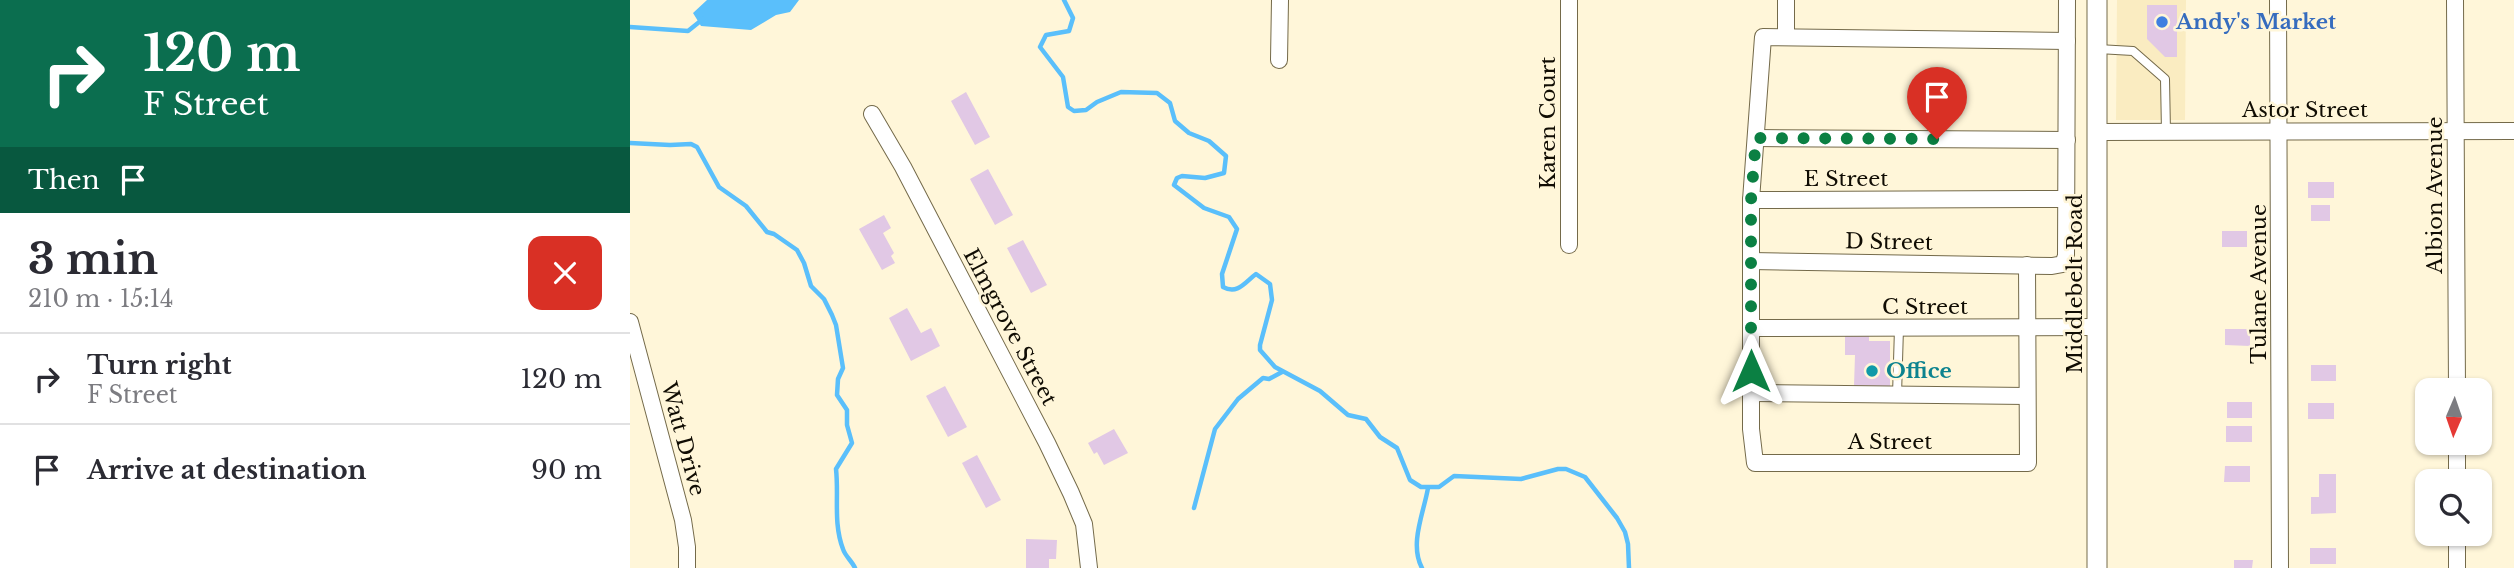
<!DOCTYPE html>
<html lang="en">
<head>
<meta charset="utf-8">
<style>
	body { margin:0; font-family:"Libre Baskerville",serif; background:#f2f2f3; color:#2b2b33; height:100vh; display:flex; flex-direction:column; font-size:26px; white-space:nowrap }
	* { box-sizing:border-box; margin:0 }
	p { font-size:23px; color:#7c7c81 }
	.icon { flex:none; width:38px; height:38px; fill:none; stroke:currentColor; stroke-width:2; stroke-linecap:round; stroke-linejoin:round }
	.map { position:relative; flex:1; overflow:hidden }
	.sheet { display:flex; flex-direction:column; background:#fff; width:630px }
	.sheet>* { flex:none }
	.guide { background:#0b6e4f; color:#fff; overflow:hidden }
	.needle { width:46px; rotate:182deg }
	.buttons { position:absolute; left:1785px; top:378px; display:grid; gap:14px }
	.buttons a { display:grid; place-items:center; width:77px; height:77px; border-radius:14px; background:#fff; box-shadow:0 2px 5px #0004; font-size:35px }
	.pin { position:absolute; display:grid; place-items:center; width:60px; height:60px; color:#fff; margin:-72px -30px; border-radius:50% 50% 50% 0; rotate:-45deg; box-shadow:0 0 7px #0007 }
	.pin .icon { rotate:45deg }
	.me { position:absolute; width:77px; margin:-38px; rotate:0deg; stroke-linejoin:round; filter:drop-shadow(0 0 5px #0008) }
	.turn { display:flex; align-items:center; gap:24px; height:147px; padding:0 28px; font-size:32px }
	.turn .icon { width:91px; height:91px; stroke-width:2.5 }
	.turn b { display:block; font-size:49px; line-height:60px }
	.then { display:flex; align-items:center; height:66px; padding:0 28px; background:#0003; gap:14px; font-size:26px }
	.round { display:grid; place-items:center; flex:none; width:74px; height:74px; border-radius:14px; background:#f2f2f3 }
	.head { display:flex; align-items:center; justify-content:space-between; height:119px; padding:0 28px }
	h1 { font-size:42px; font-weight:700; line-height:52px }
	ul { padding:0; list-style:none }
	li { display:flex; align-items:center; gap:21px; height:91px; padding:0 28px; border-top:2px solid #e1e1e2 }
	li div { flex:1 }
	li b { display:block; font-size:26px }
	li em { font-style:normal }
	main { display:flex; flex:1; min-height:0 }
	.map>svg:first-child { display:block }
	.built { fill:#faecc1 }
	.water { fill:#5abffb }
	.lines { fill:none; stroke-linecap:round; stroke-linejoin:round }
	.stream { stroke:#5abffb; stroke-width:4.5 }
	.building { fill:#e1c8e5 }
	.service-casing { stroke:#746a4a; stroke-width:10 }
	.minor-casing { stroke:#746a4a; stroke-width:18 }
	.tertiary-casing { stroke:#746a4a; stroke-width:21 }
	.service { stroke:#fff; stroke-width:8 }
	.minor { stroke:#fff; stroke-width:16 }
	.tertiary { stroke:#fff; stroke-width:19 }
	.route { stroke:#0b8043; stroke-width:12; stroke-dasharray:0 21.6 }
	.shop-dot { fill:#3f7fe0; stroke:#fff6d9; stroke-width:2.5 }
	.culture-dot { fill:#0f9aa8; stroke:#fff6d9; stroke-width:2.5 }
	.labels { text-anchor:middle; stroke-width:5; stroke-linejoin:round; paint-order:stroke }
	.shop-label { font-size:21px; font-weight:bold; fill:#366cbe; stroke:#fff6d9; text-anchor:start }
	.street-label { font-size:21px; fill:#100c03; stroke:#fff6d9 }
	.culture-label { font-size:21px; font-weight:bold; fill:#0d838f; stroke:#fff6d9; text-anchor:start }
</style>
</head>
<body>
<main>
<section class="sheet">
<div class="guide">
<div class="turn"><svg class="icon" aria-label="right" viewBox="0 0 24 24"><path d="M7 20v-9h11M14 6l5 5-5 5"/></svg><div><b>120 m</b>F Street</div></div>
<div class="then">Then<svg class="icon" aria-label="arrive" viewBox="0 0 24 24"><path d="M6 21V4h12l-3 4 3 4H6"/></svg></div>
</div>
<div class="head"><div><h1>3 min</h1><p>210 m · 15:14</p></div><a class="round" style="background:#d93025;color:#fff"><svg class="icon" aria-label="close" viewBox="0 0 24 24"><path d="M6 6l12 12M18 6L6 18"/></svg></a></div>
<ul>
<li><svg class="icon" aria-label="right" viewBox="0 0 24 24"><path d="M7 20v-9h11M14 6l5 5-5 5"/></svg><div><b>Turn right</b><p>F Street</p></div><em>120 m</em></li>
<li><svg class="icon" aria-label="arrive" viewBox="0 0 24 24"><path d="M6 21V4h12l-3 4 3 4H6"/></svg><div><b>Arrive at destination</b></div><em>90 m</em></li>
</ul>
</section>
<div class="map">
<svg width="1884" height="568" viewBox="0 0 1884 568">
	<rect width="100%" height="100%" fill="#fff6d9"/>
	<polygon class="built" points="1487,0 1556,0 1555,120 1486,120"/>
	<polygon class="water" points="77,0 169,0 160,12 146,15 121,30 71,26 63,13"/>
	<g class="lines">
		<g class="stream">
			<path d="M434,0L443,18L439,31L416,35L410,47L433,77L438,107L444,111L456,110L467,102L491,92L527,93L540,103L545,121L559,133L579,141L596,156L594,173L575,178L552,176L547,178L544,185L574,208L599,217L607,229L592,274L593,287C608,295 615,282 626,274L640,284L642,300L630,345V350L645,367L690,391L718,415L736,419L750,437L767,448L780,480L791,487H809L824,476L891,479L928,469H936L955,477L987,518L995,532L998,544L999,568"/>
			<polyline points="0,27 58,31 73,19"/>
			<path d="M0,143L40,145L61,144L67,147L89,187L116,206L137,232L144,234L167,250L174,263L181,286L194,299L202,315L206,325L213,368L208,379L207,395L217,410V425L222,443L206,469C209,496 203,523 213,549C215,556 222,561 225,568"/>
			<polyline points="564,508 585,429 608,399 633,378 639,379 652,372"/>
			<path d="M792,568C779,544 794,512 798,488"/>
		</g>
	</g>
	<g class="building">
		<polygon points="1517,5 1547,5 1547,57 1535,57 1517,39"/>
		<polygon points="336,92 360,137 345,145 321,101"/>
		<polygon points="358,169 383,215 365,225 340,179"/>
		<rect x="1678" y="182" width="26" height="16"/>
		<rect x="1681" y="205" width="19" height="16"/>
		<polygon points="254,215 261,228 253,233 264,253 261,256 265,263 252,270 229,229"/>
		<rect x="1592" y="231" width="25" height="16"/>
		<polygon points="393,240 417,285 401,293 377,248"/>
		<polygon points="277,308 291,333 301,328 310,346 281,361 259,318"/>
		<polygon points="1595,329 1620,329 1620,346 1595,345"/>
		<polygon points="1215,335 1239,335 1239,341 1260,341 1260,387 1224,386 1225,355 1215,355"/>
		<rect x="1681" y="365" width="25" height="16"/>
		<polygon points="315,386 337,427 318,437 296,396"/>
		<rect x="1597" y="402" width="25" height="16"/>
		<rect x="1678" y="403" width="26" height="16"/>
		<rect x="1596" y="426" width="26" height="16"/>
		<polygon points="484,429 498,453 474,465 467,452 464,454 458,443"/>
		<polygon points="347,455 371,500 356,508 332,463"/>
		<polygon points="1595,466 1620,466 1620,482 1594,482"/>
		<polygon points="1689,474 1706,474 1706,513 1681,514 1681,497 1689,497"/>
		<polygon points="396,539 427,540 426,559 419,559 419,568 396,568"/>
		<rect x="1680" y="548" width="26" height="16"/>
		<polygon points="1604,560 1623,560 1622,568 1604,568"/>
	</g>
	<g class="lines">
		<g class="service-casing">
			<g id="service">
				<polyline points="1468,49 1503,51 1535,79 1536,132"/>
				<polyline points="1267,395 1269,328"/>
			</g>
		</g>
		<g class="minor-casing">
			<g id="minor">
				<polyline points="939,0 939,245"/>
				<polyline points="1156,0 1156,36"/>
				<polyline points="1648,0 1650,568"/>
				<polyline points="1825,0 1827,390"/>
				<polyline points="649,60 650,0"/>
				<polyline points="242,114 273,167 417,443 441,493 454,524 459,568"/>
				<polyline points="1467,132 1884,131"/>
				<polyline points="1126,138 1437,140"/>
				<polyline points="1121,200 1437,199"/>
				<polyline points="1121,261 1422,266 1433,264 1436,256 1437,0"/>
				<polyline points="1397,265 1398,463 1125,463 1121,429 1121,200 1133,37 1437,41"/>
				<polyline points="0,322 53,520 57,547 57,568"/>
				<polyline points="1122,328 1468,327"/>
				<polyline points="1121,393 1397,396"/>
				<polyline points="1827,481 1827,443"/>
				<polyline points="1827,568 1827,534"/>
			</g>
		</g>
		<g class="tertiary-casing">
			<polyline id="tertiary" points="1467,0 1467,568"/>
		</g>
		<use href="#service" class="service"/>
		<use href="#minor" class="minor"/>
		<use href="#tertiary" class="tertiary"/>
	</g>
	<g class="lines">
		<polyline class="route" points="1121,371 1121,200 1126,138 1307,139"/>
	</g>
	<circle class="shop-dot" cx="1532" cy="22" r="7"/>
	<circle class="culture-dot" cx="1242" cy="371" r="7"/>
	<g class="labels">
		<g class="shop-label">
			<text x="1546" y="29">Andy's Market</text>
		</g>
		<g class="street-label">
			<text x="1675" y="117">Astor Street</text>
			<text transform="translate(918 123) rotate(-90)" y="7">Karen Court</text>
			<text x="1216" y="186">E Street</text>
			<text transform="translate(1805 195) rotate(-90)" y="7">Albion Avenue</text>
			<text transform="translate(1259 242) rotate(1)" y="7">D Street</text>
			<text transform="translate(1445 284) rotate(-90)" y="7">Middlebelt Road</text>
			<text transform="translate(1629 284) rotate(-90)" y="7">Tulane Avenue</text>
			<text x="1295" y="314">C Street</text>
			<text transform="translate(380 327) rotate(62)" y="7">Elmgrove Street</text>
			<text transform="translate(53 439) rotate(75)" y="7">Watt Drive</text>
			<text x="1260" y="449">A Street</text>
		</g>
		<g class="culture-label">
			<text x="1256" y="378">Office</text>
		</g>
	</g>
</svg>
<div class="buttons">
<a><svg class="needle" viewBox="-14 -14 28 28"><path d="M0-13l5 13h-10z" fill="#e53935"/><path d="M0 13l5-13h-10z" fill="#7c7c81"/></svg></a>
<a><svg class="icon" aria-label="search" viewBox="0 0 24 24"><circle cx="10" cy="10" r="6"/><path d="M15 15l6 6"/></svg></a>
</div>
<div class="pin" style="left:1307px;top:139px;background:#d93025"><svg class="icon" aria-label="arrive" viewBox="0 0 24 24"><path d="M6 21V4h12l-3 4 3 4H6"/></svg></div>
<svg class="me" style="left:1121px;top:371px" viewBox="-20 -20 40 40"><path d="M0-17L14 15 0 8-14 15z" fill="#0b8043" stroke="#fff" stroke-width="4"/></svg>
</div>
</main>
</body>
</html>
